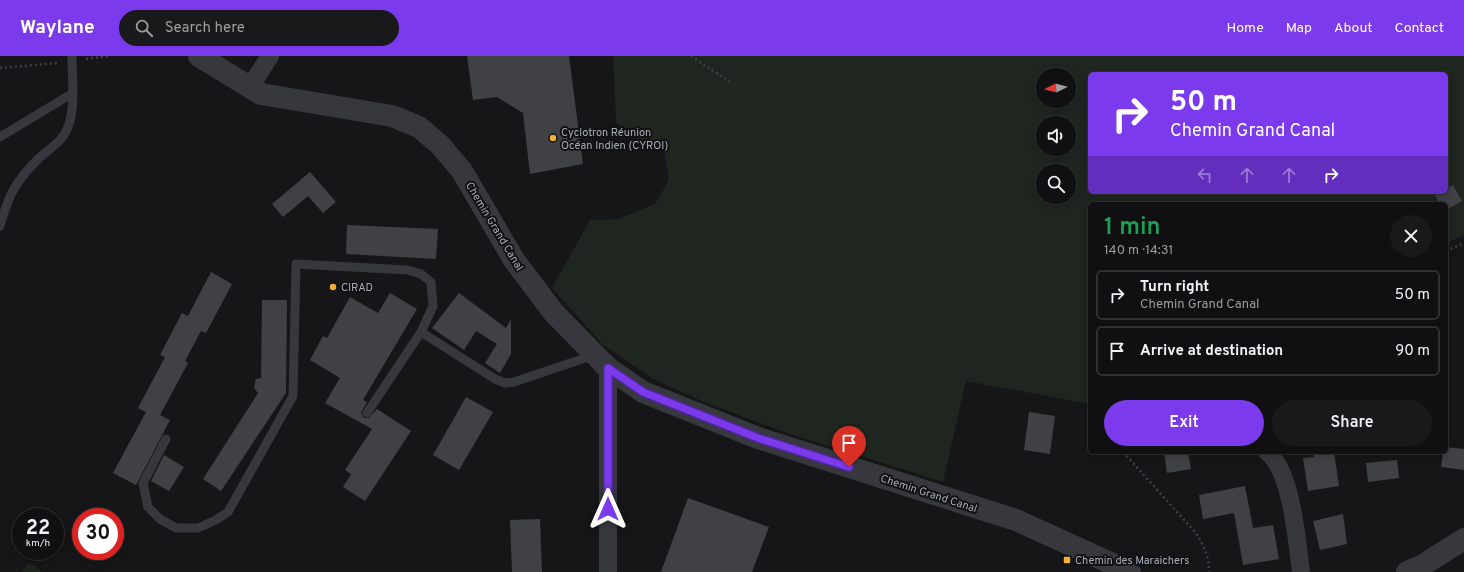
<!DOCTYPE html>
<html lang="en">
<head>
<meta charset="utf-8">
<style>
	body { margin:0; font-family:Overpass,sans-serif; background:#19191b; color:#f1f3f6; height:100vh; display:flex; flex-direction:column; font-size:15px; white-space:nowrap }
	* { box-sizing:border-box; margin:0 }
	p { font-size:13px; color:#9c9d9f }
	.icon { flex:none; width:22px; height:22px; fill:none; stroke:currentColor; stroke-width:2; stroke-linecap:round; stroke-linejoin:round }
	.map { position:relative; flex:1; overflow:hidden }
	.panel { position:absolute; left:1088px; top:146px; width:360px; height:252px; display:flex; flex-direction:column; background:#101012; border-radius:6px; box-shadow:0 2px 10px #0003,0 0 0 1px #303032 }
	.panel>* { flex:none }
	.guide { position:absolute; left:1088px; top:16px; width:360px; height:122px; border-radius:6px; box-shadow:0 2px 10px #0003,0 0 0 1px #303032; background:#7c3aed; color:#fff; overflow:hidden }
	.needle { width:26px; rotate:264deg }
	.buttons { position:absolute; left:1036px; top:12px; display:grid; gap:8px }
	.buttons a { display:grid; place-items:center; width:40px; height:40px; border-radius:50%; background:#101012; box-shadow:0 2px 10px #0003,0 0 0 1px #303032; font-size:20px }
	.speed { position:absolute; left:12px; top:452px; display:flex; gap:8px; font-size:20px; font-weight:700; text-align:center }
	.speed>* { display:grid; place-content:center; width:52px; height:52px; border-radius:50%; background:#101012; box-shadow:0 2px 10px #0003,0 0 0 1px #303032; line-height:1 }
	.speed small { font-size:10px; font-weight:400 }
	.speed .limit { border:6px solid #d22; background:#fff; color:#111 }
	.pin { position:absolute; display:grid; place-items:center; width:34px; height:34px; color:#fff; margin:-41px -17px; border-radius:50% 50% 50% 0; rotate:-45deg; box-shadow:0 0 4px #0007 }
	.pin .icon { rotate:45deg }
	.me { position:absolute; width:44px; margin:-22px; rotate:0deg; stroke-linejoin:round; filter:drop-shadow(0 0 3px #0008) }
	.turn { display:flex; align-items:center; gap:14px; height:84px; padding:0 16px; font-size:18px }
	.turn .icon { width:52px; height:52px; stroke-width:2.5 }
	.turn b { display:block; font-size:28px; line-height:34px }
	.lanes { display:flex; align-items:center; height:38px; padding:0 16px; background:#0003; justify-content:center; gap:20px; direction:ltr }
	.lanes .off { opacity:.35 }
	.round { display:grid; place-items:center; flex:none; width:42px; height:42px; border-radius:21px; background:#19191b }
	.head { display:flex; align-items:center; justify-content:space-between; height:68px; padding:0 16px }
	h1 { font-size:24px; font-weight:600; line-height:30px; color:#1e9e55 }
	.cta { display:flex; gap:8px; margin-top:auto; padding:8px 16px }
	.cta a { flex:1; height:46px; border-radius:24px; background:#7c3aed; color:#fff; font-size:16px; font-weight:600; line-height:46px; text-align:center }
	.cta a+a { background:#19191b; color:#f1f3f6 }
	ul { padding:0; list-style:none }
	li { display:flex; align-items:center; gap:12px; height:50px; margin:0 8px 6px; padding:0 8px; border:2px solid #303032; border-radius:6px }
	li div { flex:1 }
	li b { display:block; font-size:15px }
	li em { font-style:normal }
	header { display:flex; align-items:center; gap:24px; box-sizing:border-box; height:56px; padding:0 20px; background:#7c3aed; color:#fff }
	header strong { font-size:19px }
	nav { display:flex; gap:22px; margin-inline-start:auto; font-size:14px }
	.search { width:280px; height:36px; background:#19191b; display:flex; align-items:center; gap:10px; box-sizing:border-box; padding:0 14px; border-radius:22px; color:#9c9d9f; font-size:15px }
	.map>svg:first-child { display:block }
	.green { fill:#1e261f; fill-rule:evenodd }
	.building { fill:#404145 }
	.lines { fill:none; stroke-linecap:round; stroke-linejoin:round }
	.path { stroke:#3d3f44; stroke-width:2.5; stroke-dasharray:2 3; stroke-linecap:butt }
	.service { stroke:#37383d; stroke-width:9 }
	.minor { stroke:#37383d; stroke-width:18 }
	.tertiary { stroke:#37383d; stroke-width:22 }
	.route-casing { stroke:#51269a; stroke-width:10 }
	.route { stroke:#7c3aed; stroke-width:7 }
	.poi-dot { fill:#f2b134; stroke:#111113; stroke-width:1.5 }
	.labels { text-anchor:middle; stroke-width:4; stroke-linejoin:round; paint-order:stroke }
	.poi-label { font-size:11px; fill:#a8adb8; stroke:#111113; text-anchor:start }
	.street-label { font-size:11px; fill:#a8adb8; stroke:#111113 }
</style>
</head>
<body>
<header>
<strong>Waylane</strong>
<div class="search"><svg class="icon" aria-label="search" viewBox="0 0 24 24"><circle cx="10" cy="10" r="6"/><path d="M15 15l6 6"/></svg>Search here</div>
<nav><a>Home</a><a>Map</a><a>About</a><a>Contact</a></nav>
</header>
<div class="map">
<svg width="1464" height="516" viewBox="0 0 1464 516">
	<rect width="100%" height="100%" fill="#161618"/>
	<g class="green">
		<path d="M613,0H1464V179L1446,187V148H1090V348L966,325L943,426L787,377L704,346L653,323L602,288L552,232L590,164L618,163L655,148L669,124L664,95L641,86L616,67ZM1090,18H1446V136H1090ZM1043,19H1069V45H1043ZM1043,67H1069V93H1043ZM1043,115H1069V141H1043Z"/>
		<polygon points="29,507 43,516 22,516"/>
	</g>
	<g class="building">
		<polygon points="467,0 569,0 583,108 530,118 523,57 497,41 473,44"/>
		<polygon points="310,116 336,146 323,157 308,140 283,161 272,148"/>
		<polygon points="1453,129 1462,145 1446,154 1446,148 1440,148 1435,139 1440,136 1446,136 1446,133"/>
		<polygon points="347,169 438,173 436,203 346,198"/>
		<polygon points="211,216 232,228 206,277 201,275 185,305 188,307 160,359 170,364 136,429 113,417 146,356 138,352 165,301 160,299 182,257 188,260"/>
		<polygon points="390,237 417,253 363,344 367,346 361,357 364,362 369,362 377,353 411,375 365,445 343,431 351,418 345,414 372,373 325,347 340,322 310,304 323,280 327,282 350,241 378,257"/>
		<polygon points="459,237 506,272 511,263 511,298 500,317 485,307 497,288 476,275 464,294 432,272"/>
		<polygon points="262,244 287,244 286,337 221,435 203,423 258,337 254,332 256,323 261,322"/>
		<polygon points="466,341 493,356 459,414 433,399"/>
		<polygon points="1029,356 1055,360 1050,398 1024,394"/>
		<polygon points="1446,391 1464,393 1464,414 1441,411 1443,396 1446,396"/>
		<polygon points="1164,396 1188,396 1191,413 1167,417"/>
		<polygon points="1313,396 1334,396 1339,430 1308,435 1303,402 1314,401"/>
		<polygon points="164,399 184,411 169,435 151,425"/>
		<polygon points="1397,404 1399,422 1368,426 1366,407"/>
		<polygon points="1245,430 1253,472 1273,469 1279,503 1243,509 1234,457 1203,463 1199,439"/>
		<polygon points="688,442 769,471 752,516 661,516"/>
		<polygon points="1343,458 1347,488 1320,494 1313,465"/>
		<polygon points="540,463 542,516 512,516 510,464"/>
	</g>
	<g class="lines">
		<g class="path">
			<polyline points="691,0 733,28"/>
			<polyline points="86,3 110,0"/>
			<polyline points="0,12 57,7"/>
			<polyline points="1446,195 1464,187"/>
			<path d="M1123,396L1196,477C1204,490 1209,500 1209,516"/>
		</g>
		<g class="service">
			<polyline points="0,81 73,37"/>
			<path d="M0,170C9,138 15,126 39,102C47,95 58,88 64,79C77,60 72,22 72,0"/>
			<polyline points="421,276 495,323 505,327 514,326 594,299"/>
			<polyline points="166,383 143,427 148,451 160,463 176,472 198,472 216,464 228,456 293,340 296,208 408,214 421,218 431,226 433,250 421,276 367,357"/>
		</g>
		<g class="minor">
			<polyline points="250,31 270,0"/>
			<polyline points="608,312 608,516"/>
			<path d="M1267,396C1292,414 1297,487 1301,516"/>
		</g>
		<g class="tertiary">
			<polyline points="199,0 261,38 392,60 419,71 440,89 462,115 514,204 554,257 608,312 643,336 758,382 1016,464 1130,516"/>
			<polyline points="1407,516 1423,509 1464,483"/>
		</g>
	</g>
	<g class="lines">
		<g class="route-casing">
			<polyline id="route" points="608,453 608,312 643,336 758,382 849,411"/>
		</g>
		<use href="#route" class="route"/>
	</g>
	<g class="poi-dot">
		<circle cx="553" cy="82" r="4"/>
		<circle cx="333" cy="231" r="4"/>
		<rect x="1063" y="500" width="8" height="8" rx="2"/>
	</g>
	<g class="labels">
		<g class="poi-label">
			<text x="561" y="80">Cyclotron Réunion<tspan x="561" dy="13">Océan Indien (CYROI)</tspan></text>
			<text x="341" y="235">CIRAD</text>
			<text x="1075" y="508">Chemin des Maraichers</text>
		</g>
		<g class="street-label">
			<text transform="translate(495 170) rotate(59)" y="4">Chemin Grand Canal</text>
			<text transform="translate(929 437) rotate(18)" y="4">Chemin Grand Canal</text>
		</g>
	</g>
</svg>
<div class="buttons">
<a><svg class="needle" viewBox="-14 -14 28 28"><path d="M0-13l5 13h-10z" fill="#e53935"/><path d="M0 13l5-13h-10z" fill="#9c9d9f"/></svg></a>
<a><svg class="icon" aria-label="sound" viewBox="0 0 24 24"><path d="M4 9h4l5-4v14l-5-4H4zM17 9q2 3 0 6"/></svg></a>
<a><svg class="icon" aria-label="search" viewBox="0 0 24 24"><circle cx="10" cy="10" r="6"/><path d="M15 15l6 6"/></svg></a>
</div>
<div class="speed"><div>22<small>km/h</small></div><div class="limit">30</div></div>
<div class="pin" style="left:849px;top:411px;background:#d93025"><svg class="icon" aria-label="arrive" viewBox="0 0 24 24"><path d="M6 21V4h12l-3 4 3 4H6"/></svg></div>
<svg class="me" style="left:608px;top:453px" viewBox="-20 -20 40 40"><path d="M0-17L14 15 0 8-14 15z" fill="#7c3aed" stroke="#fff" stroke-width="4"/></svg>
<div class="guide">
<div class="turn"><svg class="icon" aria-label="right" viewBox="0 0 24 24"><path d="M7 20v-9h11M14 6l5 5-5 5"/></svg><div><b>50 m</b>Chemin Grand Canal</div></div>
<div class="lanes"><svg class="icon off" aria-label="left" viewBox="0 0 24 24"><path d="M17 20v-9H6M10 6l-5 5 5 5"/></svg><svg class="icon off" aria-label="ahead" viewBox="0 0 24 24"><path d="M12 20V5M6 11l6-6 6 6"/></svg><svg class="icon off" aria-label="ahead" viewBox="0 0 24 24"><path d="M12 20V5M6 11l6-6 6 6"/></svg><svg class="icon" aria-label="right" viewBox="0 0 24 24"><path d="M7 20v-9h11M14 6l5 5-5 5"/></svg></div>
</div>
<section class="panel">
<div class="head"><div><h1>1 min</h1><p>140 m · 14:31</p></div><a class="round"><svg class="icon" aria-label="close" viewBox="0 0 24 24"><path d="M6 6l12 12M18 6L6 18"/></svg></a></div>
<ul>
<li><svg class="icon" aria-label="right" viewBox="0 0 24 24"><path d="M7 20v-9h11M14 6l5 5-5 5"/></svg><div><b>Turn right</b><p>Chemin Grand Canal</p></div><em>50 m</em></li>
<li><svg class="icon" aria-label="arrive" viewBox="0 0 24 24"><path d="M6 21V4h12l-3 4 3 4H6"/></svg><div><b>Arrive at destination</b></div><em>90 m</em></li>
</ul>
<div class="cta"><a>Exit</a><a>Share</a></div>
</section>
</div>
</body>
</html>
